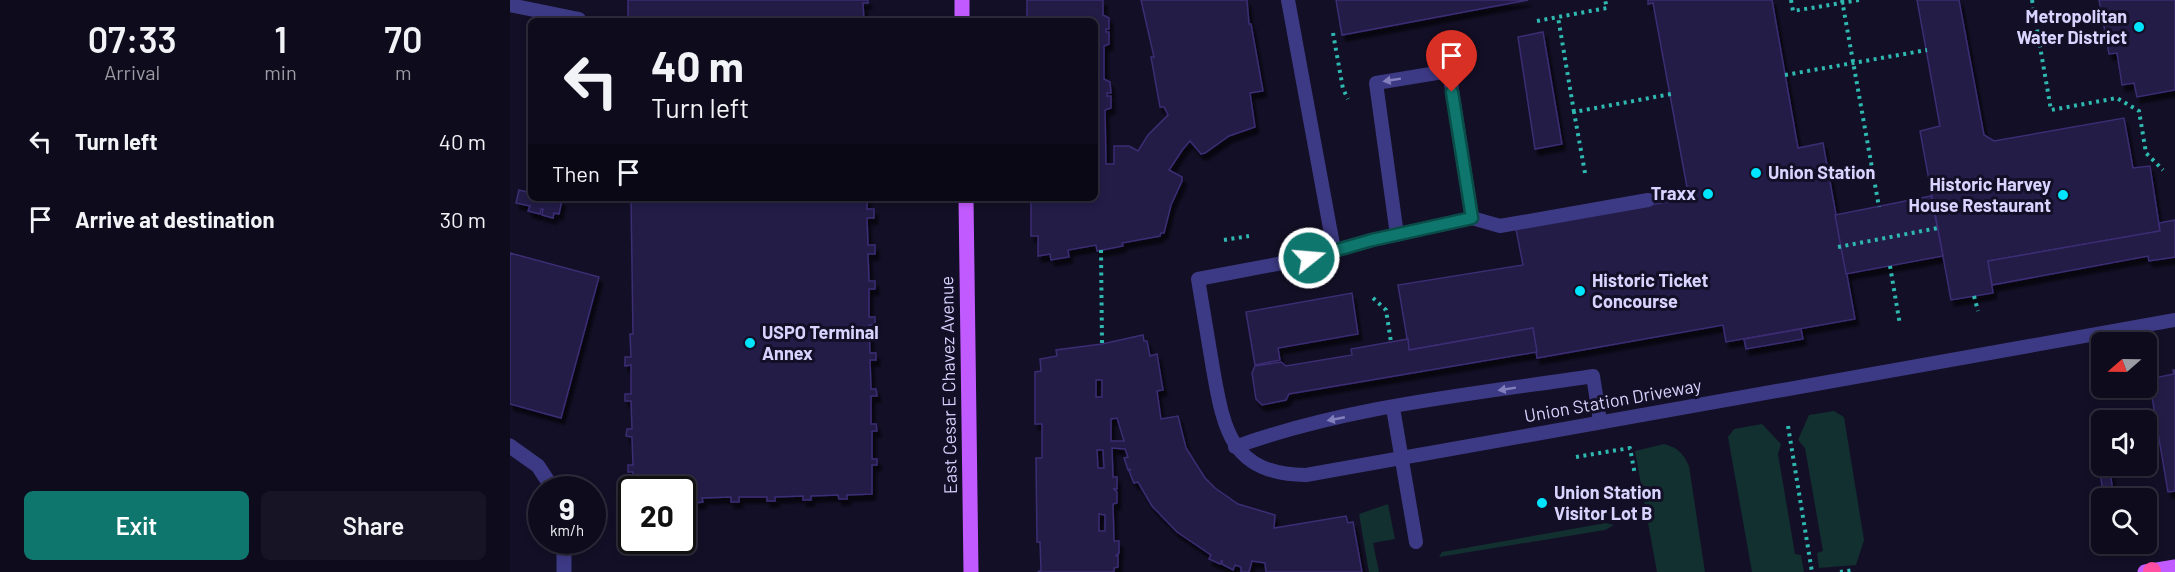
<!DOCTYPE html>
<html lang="en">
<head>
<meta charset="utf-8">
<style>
	body { margin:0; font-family:Barlow,sans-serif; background:#171425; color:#f1f3f6; height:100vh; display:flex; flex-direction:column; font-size:22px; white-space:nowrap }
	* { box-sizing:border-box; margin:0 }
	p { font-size:20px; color:#9b9ba3 }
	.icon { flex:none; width:33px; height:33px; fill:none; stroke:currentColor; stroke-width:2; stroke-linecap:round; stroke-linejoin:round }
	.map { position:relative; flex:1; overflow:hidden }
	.panel { display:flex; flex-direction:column; background:#0e0b1c; width:510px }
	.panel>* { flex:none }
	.banner { position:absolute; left:18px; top:18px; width:570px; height:183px; border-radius:9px; box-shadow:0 3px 9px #0003,0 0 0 2px #2e2b3b; background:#0e0b1c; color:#f1f3f6; overflow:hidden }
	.needle { width:39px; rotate:250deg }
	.tools { position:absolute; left:1581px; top:332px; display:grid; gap:12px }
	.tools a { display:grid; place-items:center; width:66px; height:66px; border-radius:9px; background:#0e0b1c; box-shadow:0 3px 9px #0003,0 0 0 2px #2e2b3b; font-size:30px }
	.speed { position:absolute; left:18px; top:476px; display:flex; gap:12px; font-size:30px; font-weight:700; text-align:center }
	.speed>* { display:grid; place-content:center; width:78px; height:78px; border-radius:50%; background:#0e0b1c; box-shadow:0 3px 9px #0003,0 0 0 2px #2e2b3b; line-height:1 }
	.speed small { font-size:15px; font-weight:400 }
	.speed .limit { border:3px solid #111; border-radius:9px; background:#fff; color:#111 }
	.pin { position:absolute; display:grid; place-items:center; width:51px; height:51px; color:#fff; margin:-62px -26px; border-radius:50% 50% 50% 0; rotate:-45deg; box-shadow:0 0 6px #0007 }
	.pin .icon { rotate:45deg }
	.me { position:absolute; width:66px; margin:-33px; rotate:73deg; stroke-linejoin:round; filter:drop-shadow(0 0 4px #0008) }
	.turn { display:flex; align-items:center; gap:21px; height:126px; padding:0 24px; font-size:27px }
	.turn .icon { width:78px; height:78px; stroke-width:2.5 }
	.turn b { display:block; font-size:42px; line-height:51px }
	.then { display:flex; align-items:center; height:57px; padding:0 24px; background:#0003; gap:12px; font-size:22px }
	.eta { display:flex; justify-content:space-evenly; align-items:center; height:102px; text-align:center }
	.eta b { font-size:36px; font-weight:600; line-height:42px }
	.button { display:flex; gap:12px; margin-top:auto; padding:12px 24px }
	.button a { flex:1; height:69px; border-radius:9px; background:#0f766e; color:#fff; font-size:24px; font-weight:600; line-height:69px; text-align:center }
	.button a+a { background:#171425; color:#f1f3f6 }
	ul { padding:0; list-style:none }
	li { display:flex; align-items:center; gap:18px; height:78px; padding:0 24px }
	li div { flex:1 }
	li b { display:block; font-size:22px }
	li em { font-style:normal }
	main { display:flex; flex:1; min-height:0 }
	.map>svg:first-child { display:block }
	.green { fill:#12302f }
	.building { fill:#241b47; stroke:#3b2d73; stroke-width:1.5; fill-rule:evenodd; filter:url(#shadow) }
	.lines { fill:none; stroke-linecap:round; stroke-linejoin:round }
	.path { stroke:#2fb8b0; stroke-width:4; stroke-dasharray:3 4.5; stroke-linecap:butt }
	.service { stroke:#3d3a85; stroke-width:14 }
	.minor { stroke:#3d3a85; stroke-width:15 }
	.primary { stroke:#c25bff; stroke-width:15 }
	.motorway { stroke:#ff4fa3; stroke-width:18 }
	.oneway { fill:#837fbc }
	.route-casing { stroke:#0a4d48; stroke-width:15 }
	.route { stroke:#0f766e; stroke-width:10 }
	.poi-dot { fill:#00e5ff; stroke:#130f26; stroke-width:2 }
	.labels { text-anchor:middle; stroke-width:6; stroke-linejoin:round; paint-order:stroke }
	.poi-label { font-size:18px; font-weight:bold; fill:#d9d4ff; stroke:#130f26; text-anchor:start }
	.street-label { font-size:18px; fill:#d9d4ff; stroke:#130f26 }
</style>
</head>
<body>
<main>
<section class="panel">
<div class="eta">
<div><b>07:33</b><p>Arrival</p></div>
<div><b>1</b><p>min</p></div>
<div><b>70</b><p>m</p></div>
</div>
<ul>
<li><svg class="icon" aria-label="left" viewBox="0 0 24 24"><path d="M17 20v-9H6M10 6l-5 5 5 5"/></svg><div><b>Turn left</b></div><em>40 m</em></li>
<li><svg class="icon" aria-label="arrive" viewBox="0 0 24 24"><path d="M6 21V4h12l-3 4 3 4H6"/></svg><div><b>Arrive at destination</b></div><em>30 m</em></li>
</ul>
<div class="button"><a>Exit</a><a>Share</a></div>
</section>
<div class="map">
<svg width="1665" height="572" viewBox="0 0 1665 572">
	<defs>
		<filter id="shadow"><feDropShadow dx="3.5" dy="6" stdDeviation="1.5" flood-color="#0009"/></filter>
	</defs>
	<rect width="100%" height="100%" fill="#130f26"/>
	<g class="green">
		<polygon points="1324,411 1334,417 1354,540 1346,565 1309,568 1307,553 1313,551 1295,448 1288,440 1299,415"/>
		<polygon points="1252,424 1271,444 1268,454 1285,554 1291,555 1294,572 1242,572 1218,437 1224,429"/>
		<path d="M1154,444C1168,448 1173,453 1179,466L1195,572H1147L1125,451Z"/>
		<polygon points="878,504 885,539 863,543 869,572 859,572 849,514"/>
		<polygon points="1096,523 1104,525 1095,530 929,557 932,552"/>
	</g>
	<g class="building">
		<polygon points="118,0 358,0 358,3 353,3 354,21 118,21"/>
		<polygon points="517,0 593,0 593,15 599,18 599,29 596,29 596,32 599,32 599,44 594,46 594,79 600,82 601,93 597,93 597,96 601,96 601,108 595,110 596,164 604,164 604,146 619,146 628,151 638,135 658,115 654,107 650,107 641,57 644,57 631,0 737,0 739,24 741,24 753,91 740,93 745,127 719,136 695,153 691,154 680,141 673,149 659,170 672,177 672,181 661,205 654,233 651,233 650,236 612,243 613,246 587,251 586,245 558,250 559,257 541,260 540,254 528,256 528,236 521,236 521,198 585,198 585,21 517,21"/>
		<polygon points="826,0 1018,0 832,35"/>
		<polygon points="1138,0 1262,0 1288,148 1313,143 1345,319 1216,342 1213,325 1027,358 1023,328 899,350 888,285 1013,265 1006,229 1179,198 1143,3 1138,4"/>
		<polygon points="1407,0 1449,0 1474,135 1484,141 1614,118 1623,168 1640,166 1650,231 1478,261 1483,293 1441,300 1410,131 1430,126"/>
		<polygon points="1589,0 1665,0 1665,90 1627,97 1624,83 1612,85 1607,53 1599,54"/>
		<polygon points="1033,32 1052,144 1025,149 1008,37"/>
		<polygon points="9,190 21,193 21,198 52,200 49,214 44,213 43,218 32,215 33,209 31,209 30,214 18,211 20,206 6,203"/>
		<polygon points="1421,196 1433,256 1336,274 1325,215"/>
		<polygon points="121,198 357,198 357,209 364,209 364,218 357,218 358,245 365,245 365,254 358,254 359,281 365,281 365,289 359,289 359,317 365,317 365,325 359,325 360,353 366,353 366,360 360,360 361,389 366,389 367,396 361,396 361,424 366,424 367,431 362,431 362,459 367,459 367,465 362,465 362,494 337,495 337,499 329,499 328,495 301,496 301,500 293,500 293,496 265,497 265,501 257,501 257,497 229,497 229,502 221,502 221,497 192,498 193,502 185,503 185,498 172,498 172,489 123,489 123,472 118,472 118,465 123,465 122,437 116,436 117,429 122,429 121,401 115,401 115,394 121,394 121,365 115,366 115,357 121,357 120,334 123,334"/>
		<polygon points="1665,220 1665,257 1639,261 1638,256 1482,285 1478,261 1650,231 1649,223"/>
		<polygon points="0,253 89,277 51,418 0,404"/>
		<polygon points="842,293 848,334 768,348 770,360 745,365 736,312"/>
		<polygon points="1023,328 1027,352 779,394 776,400 752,405 746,399 742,373 745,366 771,362 776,366 842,355 841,349 898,339 899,350"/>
		<polygon points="1291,329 1293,339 1236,349 1234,339"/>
		<path d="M633,335L634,341H637L640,356L647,354L653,390L647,391L651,419L668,416L676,448L695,478L705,488L728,504L765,515L764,528L836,516L838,523L843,522L852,572H756L755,563L742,561L739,572H731V567L725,565L723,570L712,564V560L710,564L699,559L701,555L667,532L642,506L628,482L624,483L619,471L621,469L618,470L614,458L618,457L615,449L602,448L603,477H607V489H604L607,492V503L603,504L604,541H609V553L605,556L608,555V567L604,568V572H528L531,570L530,542H527L526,458H532V424H525V372L531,371L530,359L547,356L546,350L592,344ZM586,380H592V397H586ZM607,418L614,441H601V419ZM587,450H593L594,468H588ZM589,514L595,515V531H589Z"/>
		<polygon points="1663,370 1665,370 1665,491 1658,492 1639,379 1664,374"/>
		<polygon points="1600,472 1604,498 1594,498 1590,473"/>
	</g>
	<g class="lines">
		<g class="path">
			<polyline points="1281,0 1283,11 1349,0"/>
			<polyline points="1332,0 1369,207"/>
			<polyline points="1522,0 1541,110 1607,98 1629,111 1636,153 1653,170"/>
			<polyline points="1027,21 1048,17"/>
			<polyline points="823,33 833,89 838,99"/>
			<polyline points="1275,75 1417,50"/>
			<polyline points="1064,112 1048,17 1097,8 1095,0"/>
			<polyline points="1075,173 1064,112 1161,94"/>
			<polyline points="714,240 739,236"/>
			<polyline points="1328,247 1428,228"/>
			<polyline points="591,250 592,344"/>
			<polyline points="1380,266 1390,325"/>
			<polyline points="1464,296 1468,311"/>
			<polyline points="863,298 876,310 881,342"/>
			<polyline points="1278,426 1302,572"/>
			<polyline points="1066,457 1120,448 1125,475"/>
			<polyline points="1330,572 1344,570"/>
		</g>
		<g class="service">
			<polyline points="778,0 824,250"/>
			<polyline points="0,5 69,19"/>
			<path d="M1138,200L990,226L962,218L862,240L799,258L688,279C693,309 698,339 703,369C714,432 722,474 796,475L1665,320"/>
			<polyline points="887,235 866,83 939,71 962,218"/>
			<polyline points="883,408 906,542"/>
			<path d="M725,447C837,406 965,394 1083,376L1090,421"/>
		</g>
		<g class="minor">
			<polyline points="0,446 28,466 43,489"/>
			<polyline points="54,540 54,572"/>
		</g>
		<g class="primary">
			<polyline points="452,0 452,21"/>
			<polyline points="456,198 461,572"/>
			<polyline points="1635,572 1665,567"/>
		</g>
		<polyline class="motorway" points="1642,571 1642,572"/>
	</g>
	<defs><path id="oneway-solid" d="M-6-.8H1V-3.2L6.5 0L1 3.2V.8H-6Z" transform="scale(1.5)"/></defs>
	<g class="oneway">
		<use href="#oneway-solid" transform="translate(882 80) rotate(171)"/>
		<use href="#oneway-solid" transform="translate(997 389) rotate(171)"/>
		<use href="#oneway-solid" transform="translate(826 419) rotate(169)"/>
	</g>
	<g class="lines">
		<g class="route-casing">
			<polyline id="route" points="799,258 862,240 962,218 942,92"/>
		</g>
		<use href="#route" class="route"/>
	</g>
	<g class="poi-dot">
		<circle cx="1629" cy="27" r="6"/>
		<circle cx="1246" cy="173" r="6"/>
		<circle cx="1198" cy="194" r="6"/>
		<circle cx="1553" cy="195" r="6"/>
		<circle cx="1070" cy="291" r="6"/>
		<circle cx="240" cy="343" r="6"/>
		<circle cx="1032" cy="503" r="6"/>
	</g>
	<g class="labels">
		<g class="poi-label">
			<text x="1617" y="23" text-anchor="end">Metropolitan<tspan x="1617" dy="21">Water District</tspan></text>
			<text x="1258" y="179">Union Station</text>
			<text x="1541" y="191" text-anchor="end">Historic Harvey<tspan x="1541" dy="21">House Restaurant</tspan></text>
			<text x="1186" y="200" text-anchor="end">Traxx</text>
			<text x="1082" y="287">Historic Ticket<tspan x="1082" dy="21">Concourse</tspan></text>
			<text x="252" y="339">USPO Terminal<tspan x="252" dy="21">Annex</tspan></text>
			<text x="1044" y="499">Union Station<tspan x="1044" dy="21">Visitor Lot B</tspan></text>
		</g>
		<g class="street-label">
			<text transform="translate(439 385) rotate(-91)" y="6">East Cesar E Chavez Avenue</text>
			<text transform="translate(1103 401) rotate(-10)" y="6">Union Station Driveway</text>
		</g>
	</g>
</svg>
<div class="tools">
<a><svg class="needle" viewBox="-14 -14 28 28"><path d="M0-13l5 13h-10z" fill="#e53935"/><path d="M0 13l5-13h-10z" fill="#9b9ba3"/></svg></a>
<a><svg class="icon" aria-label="sound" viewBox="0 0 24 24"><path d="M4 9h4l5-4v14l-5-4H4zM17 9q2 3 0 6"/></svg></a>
<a><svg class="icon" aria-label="search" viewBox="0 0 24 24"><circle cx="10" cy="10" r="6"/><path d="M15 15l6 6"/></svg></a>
</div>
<div class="speed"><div>9<small>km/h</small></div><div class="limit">20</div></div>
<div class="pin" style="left:942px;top:92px;background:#d93025"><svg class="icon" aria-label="arrive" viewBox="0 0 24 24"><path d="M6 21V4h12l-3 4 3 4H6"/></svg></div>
<svg class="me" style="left:799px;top:258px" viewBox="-20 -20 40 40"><circle r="17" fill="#0f766e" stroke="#fff" stroke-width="3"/><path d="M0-11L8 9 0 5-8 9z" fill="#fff"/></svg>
<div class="banner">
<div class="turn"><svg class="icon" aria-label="left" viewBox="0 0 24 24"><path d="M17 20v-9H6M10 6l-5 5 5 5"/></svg><div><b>40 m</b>Turn left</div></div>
<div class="then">Then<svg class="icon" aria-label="arrive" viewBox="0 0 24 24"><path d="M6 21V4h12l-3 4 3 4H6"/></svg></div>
</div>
</div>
</main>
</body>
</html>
